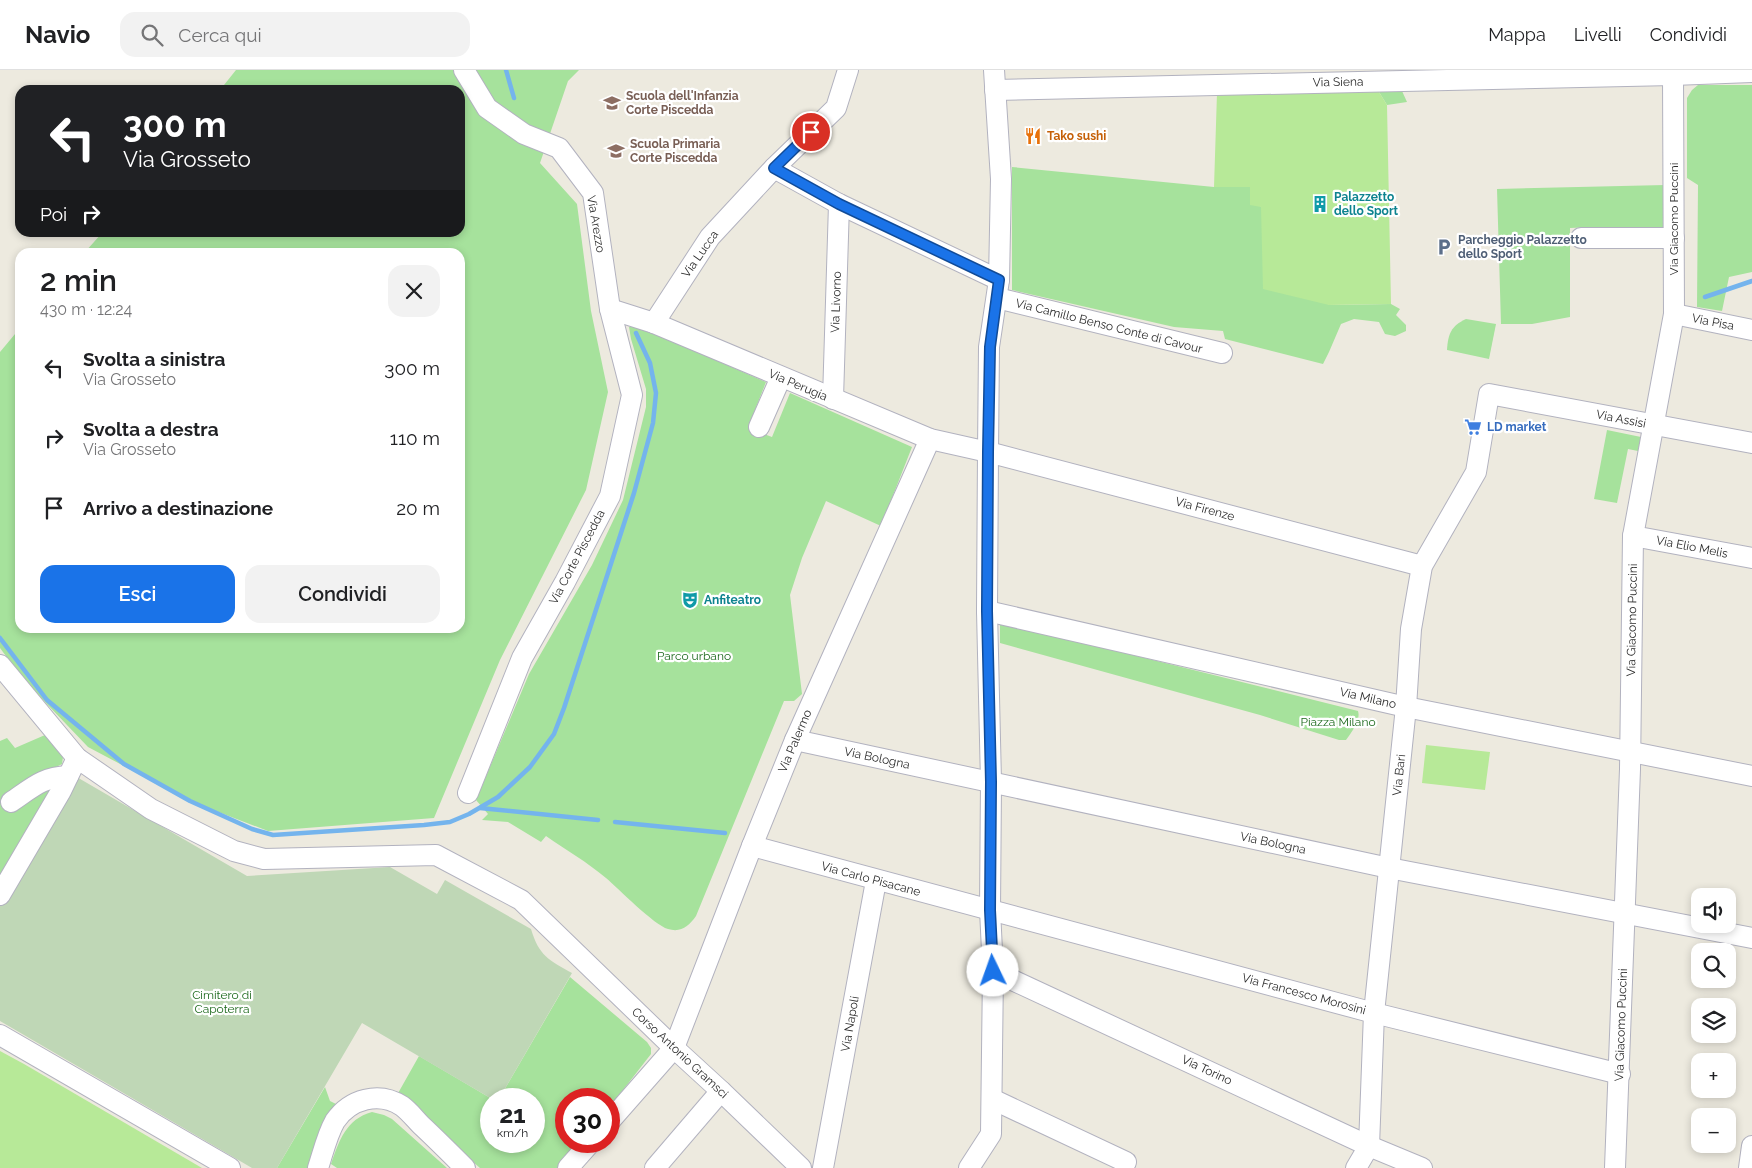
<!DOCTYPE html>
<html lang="it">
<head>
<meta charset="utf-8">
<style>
	body { margin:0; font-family:Raleway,sans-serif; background:#f2f2f2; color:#202124; height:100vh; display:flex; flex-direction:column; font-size:19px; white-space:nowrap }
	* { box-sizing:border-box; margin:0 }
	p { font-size:16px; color:#757577 }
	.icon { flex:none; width:28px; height:28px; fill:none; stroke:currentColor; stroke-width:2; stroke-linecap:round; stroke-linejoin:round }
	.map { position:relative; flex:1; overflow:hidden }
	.panel { position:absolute; left:15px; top:178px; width:450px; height:385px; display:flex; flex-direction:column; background:#fff; border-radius:15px; box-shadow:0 2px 8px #0003 }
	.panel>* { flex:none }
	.banner { position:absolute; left:15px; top:15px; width:450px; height:152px; border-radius:15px; box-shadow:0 2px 8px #0003; background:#202124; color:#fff; overflow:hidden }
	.tools { position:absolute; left:1691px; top:818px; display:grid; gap:10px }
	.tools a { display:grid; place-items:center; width:45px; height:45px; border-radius:10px; background:#fff; box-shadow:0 2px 8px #0003; font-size:25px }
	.speed { position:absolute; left:480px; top:1018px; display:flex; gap:10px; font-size:25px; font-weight:700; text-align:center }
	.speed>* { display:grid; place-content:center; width:65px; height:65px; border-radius:50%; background:#fff; box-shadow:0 2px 8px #0003; line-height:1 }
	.speed small { font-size:12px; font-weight:400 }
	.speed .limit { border:8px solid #d22; background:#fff; color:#111 }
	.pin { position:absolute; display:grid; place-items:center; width:42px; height:42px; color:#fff; margin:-21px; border:2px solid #fff; border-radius:50%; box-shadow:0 1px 5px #0007 }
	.me { position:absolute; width:55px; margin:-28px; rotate:357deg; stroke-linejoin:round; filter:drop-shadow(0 0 4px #0008) }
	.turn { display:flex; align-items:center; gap:18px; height:105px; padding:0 25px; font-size:22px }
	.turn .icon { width:65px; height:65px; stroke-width:2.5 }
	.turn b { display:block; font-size:35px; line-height:42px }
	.then { display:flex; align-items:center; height:48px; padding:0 25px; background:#0003; gap:10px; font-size:19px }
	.round { display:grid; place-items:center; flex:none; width:52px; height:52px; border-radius:15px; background:#f2f2f2 }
	.head { display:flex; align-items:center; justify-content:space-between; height:85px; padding:0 25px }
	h1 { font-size:30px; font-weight:600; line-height:38px }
	.cta { display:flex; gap:10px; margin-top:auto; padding:10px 25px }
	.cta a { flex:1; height:58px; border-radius:15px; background:#1a73e8; color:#fff; font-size:20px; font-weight:600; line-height:58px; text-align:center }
	.cta a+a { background:#f2f2f2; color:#202124 }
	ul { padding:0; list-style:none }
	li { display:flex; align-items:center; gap:15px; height:70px; padding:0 25px }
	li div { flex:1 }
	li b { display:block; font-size:19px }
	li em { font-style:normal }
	header { display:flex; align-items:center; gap:30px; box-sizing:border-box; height:70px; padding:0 25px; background:#fff; border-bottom:1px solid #e0e0e0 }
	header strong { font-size:24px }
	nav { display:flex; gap:28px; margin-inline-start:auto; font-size:18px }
	.search { width:350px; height:45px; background:#f2f2f2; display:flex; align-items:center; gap:12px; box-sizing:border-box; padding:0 18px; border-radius:15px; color:#757577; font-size:19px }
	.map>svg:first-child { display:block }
	.green { fill:#a6e29c }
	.cemetery { fill:#bfd7b6 }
	.pitch { fill:#b7e998 }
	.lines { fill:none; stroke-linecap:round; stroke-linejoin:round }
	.stream { stroke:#74b4ed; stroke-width:4.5 }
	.minor-casing { stroke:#b2b2bf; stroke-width:22 }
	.minor { stroke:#fff; stroke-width:20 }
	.route-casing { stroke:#114b97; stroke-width:12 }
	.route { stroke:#1a73e8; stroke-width:9 }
	.labels { text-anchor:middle; stroke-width:4.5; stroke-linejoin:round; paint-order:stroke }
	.street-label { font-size:12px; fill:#2c2c2c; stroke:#fff }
	.education-label { font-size:12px; font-weight:bold; fill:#785e54; stroke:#fff; text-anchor:start }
	.food-label { font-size:12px; font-weight:bold; fill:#c56008; stroke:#fff; text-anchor:start }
	.culture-label { font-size:12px; font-weight:bold; fill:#0d838f; stroke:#fff; text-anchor:start }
	.service-label { font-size:12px; font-weight:bold; fill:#4e5e75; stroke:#fff; text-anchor:start }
	.shop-label { font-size:12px; font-weight:bold; fill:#366cbe; stroke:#fff; text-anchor:start }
	.park-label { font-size:12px; fill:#1c691c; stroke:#fff }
</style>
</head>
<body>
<header>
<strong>Navio</strong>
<div class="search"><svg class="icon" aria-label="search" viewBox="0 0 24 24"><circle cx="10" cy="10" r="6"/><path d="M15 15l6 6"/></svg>Cerca qui</div>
<nav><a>Mappa</a><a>Livelli</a><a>Condividi</a></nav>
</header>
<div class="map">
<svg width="1752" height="1098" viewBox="0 0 1752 1098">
	<rect width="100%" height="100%" fill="#edeadf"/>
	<g class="green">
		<polygon points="236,0 579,0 568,11 540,93 577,134 591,241 608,322 586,420 500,590 434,748 268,761 190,731 88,677 23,609 0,578 0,282 20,258 20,558 460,558 460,182 85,182 102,163 460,162 460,20 220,20"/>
		<polygon points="1698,15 1752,15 1752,202 1729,207 1722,241 1697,237 1698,115 1687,108 1687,28 1692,20"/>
		<polygon points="1402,21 1407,32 1387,35 1379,22"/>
		<polygon points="1012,97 1214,117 1250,117 1261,137 1329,235 1391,234 1400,239 1396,245 1406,255 1406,261 1395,266 1385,264 1379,252 1354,249 1341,254 1329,282 1323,294 1225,269 1223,261 1174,257 1012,220"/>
		<polygon points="1665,115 1665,160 1599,161 1594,157 1570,158 1570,247 1532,254 1501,254 1497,119"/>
		<path d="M1466,249L1496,254L1489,289L1447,280C1448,264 1451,256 1466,249Z"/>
		<path d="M629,257H640L766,312L748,358L772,367L790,323L912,377L881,456L826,431L802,488L790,525L802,624L794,631H784L696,846C689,856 681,863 668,859C654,855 619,819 606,808C587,792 566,780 546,766L541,772L508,752L482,750L488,744L476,730L529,604L592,495L623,430L646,337V319L631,269Z"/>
		<polygon points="1607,360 1641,367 1638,381 1628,379 1617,433 1594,429"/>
		<path d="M1000,552L1358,641C1361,650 1352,662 1346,670H1339L1260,645L1000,573Z"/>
		<polygon points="45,665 63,687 62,694 44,703 58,718 0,811 0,671 7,668 15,678"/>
		<polygon points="570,907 647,972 651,978 651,984 609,1038 609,1029 566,1029 566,1071 583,1071 559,1098 480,1098 397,1025 419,986 492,1029 491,1071 534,1071 534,1029 499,1029"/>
		<polygon points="325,1017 330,1031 338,1035 311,1098 277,1098"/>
		<path d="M372,1042L384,1045L392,1049L447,1098H337L331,1094C339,1071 346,1049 372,1042Z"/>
	</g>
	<path class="cemetery" d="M75,706L247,806L390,797L437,824L445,810L531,859C539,886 549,890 572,903L499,1029H492L362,953L277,1098H252L0,951V835Z"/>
	<g class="pitch">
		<polygon points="1379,22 1387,35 1391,234 1329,235 1263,219 1261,137 1250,135 1250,117 1214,117 1217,23"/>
		<polygon points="1426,675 1490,682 1485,720 1422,713"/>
		<polygon points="0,981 24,994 202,1098 0,1098"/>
	</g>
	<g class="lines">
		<g class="stream">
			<polyline points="506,0 514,28"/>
			<polyline points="1705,227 1752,211"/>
			<polyline points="0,568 47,630 124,694 190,731 252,759 273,765 424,755 450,752 469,744 498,727 530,697 554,664 564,638 634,423 653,353 656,323 650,293 636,263"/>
			<polyline points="480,738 598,750"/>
			<polyline points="615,752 725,763"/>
		</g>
		<g class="minor-casing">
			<g id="minor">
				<polyline points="464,0 487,38 524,64 559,78 593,123 610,239 632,325 610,426 565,512 522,588 468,723"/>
				<polyline points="995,20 1673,5 1752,2"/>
				<polyline points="774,98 839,134 999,210"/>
				<polyline points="1581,168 1674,168"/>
				<polyline points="997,228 1222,283"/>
				<polyline points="610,239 654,253 930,369 988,382 1422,496"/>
				<polyline points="1674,244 1752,260"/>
				<polyline points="654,253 710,167 774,98 836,38 848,0"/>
				<polyline points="833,329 839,134"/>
				<polyline points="759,357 781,307"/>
				<polyline points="1633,466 1752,488"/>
				<polyline points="987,541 1406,637 1752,706"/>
				<polyline points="0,595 77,688 151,739 234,781 264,789 436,785 521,830 674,978 721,1021 801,1098"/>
				<polyline points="795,670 1389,798 1752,868"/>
				<path d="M11,732C32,718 42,707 68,706"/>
				<polyline points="752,776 1374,943 1620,1004"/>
				<polyline points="0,825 61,721 77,688"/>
				<polyline points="993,901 1369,1076 1422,1098"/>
				<polyline points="0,965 230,1098"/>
				<polyline points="992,1029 1126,1092"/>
				<polyline points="609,1052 674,978 752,776 795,670 930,369"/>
				<path d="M318,1098C323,1083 327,1065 335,1051C350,1029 379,1021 402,1036C409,1041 415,1049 421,1055C436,1069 451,1084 465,1098"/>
				<polyline points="568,1098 592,1071"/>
				<polyline points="655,1098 721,1021"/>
				<polyline points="823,1098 876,811"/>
				<polyline points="969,1098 991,1064 993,901 990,840 991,712 987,541 988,382 989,277 999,210 1001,109 994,0"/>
				<polyline points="1356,1098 1369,1076 1374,943 1406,637 1411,559 1422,496 1476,402 1489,324 1752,373"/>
				<polyline points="1615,1098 1630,699 1633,466 1674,244 1673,5"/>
				<polyline points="1749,1098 1752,1076"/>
			</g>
		</g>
		<use href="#minor" class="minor"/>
	</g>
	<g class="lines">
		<g class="route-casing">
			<polyline id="route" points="811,62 774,98 839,134 999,210 990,277 988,382 987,541 991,712 990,840 993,901"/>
		</g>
		<use href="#route" class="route"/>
	</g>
	<defs>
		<g id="school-bare" transform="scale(1.35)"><path d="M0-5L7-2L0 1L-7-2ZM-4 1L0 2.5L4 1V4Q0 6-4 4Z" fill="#8d6e63" stroke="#fff" stroke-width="2.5" paint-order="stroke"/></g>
		<g id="restaurant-bare" transform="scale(1.35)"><path d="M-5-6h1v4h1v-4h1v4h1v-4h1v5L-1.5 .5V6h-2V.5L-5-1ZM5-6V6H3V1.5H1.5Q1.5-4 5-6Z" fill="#e8710a" stroke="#fff" stroke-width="2.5" paint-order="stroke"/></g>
		<g id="building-bare" transform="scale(1.35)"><path d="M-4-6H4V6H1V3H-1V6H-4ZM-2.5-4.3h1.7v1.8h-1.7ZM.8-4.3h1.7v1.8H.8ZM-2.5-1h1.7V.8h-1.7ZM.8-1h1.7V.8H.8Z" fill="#0f9aa8" stroke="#fff" stroke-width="2.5" paint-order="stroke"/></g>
		<g id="parking-bare" transform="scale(1.35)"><path d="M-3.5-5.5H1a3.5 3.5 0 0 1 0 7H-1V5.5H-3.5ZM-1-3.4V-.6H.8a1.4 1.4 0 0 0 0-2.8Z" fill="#5c6f8a" stroke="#fff" stroke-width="2.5" paint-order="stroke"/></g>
		<g id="supermarket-bare" transform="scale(1.35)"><path d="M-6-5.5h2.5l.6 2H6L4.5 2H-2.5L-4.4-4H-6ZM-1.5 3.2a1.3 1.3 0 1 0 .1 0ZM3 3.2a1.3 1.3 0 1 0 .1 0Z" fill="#3f7fe0" stroke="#fff" stroke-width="2.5" paint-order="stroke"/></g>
		<g id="theatre-bare" transform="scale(1.35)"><path d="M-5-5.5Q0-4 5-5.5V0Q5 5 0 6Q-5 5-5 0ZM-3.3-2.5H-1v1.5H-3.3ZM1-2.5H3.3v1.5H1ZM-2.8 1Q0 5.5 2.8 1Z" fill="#0f9aa8" stroke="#fff" stroke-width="2.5" paint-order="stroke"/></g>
	</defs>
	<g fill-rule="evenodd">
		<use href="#school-bare" x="612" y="33"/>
		<use href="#restaurant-bare" x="1033" y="66"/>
		<use href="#school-bare" x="616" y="81"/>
		<use href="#building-bare" x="1320" y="134"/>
		<use href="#parking-bare" x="1444" y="177"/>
		<use href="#supermarket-bare" x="1473" y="357"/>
		<use href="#theatre-bare" x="690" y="530"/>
	</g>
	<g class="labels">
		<g class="street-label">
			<text transform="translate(1338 12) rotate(-1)" y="4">Via Siena</text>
			<text transform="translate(1674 149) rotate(-90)" y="4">Via Giacomo Puccini</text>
			<text transform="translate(596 154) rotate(80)" y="4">Via Arezzo</text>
			<text transform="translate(700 184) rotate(-55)" y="4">Via Lucca</text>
			<text transform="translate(836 232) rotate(-88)" y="4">Via Livorno</text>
			<text transform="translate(1713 252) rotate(11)" y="4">Via Pisa</text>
			<text transform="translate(1109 256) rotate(14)" y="4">Via Camillo Benso Conte di Cavour</text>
			<text transform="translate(798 315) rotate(23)" y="4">Via Perugia</text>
			<text transform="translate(1621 349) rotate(11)" y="4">Via Assisi</text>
			<text transform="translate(1205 439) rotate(15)" y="4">Via Firenze</text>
			<text transform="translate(1692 477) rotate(11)" y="4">Via Elio Melis</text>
			<text transform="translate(577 487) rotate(-62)" y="4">Via Corte Piscedda</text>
			<text transform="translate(1632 550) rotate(-89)" y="4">Via Giacomo Puccini</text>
			<text transform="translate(1368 628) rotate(13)" y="4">Via Milano</text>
			<text transform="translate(795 671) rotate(-67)" y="4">Via Palermo</text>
			<text transform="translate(877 688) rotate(12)" y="4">Via Bologna</text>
			<text transform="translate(1399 705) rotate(-84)" y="4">Via Bari</text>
			<text transform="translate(1273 773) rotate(12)" y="4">Via Bologna</text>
			<text transform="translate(871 809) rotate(15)" y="4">Via Carlo Pisacane</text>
			<text transform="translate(1304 924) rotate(15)" y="4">Via Francesco Morosini</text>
			<text transform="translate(850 954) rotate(-80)" y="4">Via Napoli</text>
			<text transform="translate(1621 955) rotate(-88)" y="4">Via Giacomo Puccini</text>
			<text transform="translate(680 983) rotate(43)" y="4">Corso Antonio Gramsci</text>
			<text transform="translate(1207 1000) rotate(25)" y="4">Via Torino</text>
		</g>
		<g class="education-label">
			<text x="626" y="30">Scuola dell'Infanzia<tspan x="626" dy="14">Corte Piscedda</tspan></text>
			<text x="630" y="78">Scuola Primaria<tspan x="630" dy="14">Corte Piscedda</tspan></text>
		</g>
		<g class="food-label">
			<text x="1047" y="70">Tako sushi</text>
		</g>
		<g class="culture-label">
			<text x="1334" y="131">Palazzetto<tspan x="1334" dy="14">dello Sport</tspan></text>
			<text x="704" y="534">Anfiteatro</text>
		</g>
		<g class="service-label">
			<text x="1458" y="174">Parcheggio Palazzetto<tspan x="1458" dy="14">dello Sport</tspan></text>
		</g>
		<g class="shop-label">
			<text x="1487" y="361">LD market</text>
		</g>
		<g class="park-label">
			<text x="694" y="590">Parco urbano</text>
			<text x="1338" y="656">Piazza Milano</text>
			<text x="222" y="929">Cimitero di<tspan x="222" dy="14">Capoterra</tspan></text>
		</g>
	</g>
</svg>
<div class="tools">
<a><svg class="icon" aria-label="sound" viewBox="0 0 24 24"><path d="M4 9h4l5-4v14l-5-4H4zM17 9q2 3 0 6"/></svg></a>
<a><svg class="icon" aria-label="search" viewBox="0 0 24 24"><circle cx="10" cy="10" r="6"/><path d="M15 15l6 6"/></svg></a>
<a><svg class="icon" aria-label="layers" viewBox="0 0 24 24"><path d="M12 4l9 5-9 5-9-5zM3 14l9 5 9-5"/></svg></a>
<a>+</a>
<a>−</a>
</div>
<div class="speed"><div>21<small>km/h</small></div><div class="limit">30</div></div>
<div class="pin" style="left:811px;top:62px;background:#d93025"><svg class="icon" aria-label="arrive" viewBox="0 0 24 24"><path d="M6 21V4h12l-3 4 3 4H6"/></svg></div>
<svg class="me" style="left:993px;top:901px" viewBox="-20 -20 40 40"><circle r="19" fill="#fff"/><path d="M0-13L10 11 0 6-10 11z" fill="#1a73e8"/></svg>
<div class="banner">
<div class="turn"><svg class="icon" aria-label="left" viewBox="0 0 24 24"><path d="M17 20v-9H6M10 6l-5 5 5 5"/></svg><div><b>300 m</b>Via Grosseto</div></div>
<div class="then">Poi<svg class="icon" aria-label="right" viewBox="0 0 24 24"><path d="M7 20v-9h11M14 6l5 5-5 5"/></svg></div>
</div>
<section class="panel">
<div class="head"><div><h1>2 min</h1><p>430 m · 12:24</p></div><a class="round"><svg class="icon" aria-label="close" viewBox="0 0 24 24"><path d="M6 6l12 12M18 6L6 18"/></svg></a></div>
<ul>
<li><svg class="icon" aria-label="left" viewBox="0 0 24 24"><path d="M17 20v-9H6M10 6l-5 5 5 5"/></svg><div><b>Svolta a sinistra</b><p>Via Grosseto</p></div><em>300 m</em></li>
<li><svg class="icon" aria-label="right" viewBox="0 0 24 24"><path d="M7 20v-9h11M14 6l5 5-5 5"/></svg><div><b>Svolta a destra</b><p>Via Grosseto</p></div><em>110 m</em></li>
<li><svg class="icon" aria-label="arrive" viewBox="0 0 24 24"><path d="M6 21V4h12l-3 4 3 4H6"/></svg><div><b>Arrivo a destinazione</b></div><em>20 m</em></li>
</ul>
<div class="cta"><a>Esci</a><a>Condividi</a></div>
</section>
</div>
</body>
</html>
